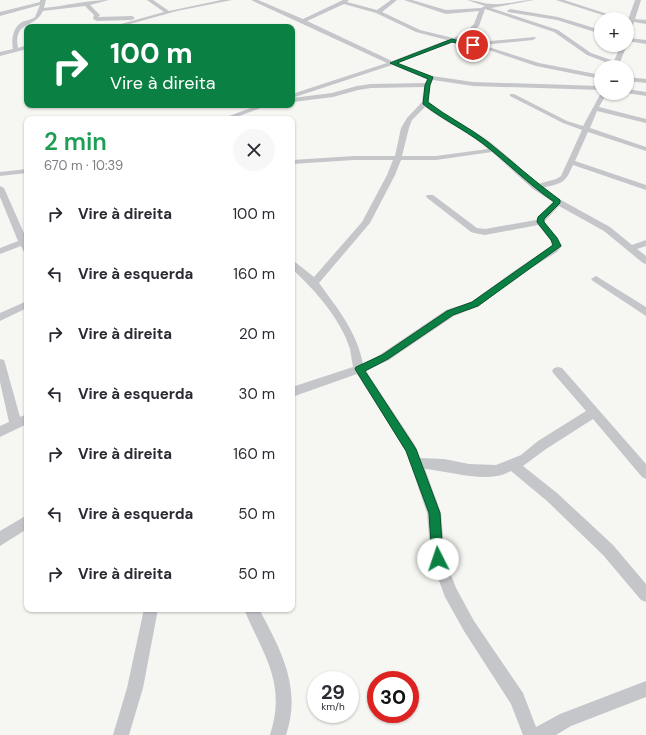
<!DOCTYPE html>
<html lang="pt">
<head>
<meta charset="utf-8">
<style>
	body { margin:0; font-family:"DM Sans",sans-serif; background:#f7f7f7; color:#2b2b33; height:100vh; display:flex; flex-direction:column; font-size:15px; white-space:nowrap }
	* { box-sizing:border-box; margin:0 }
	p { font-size:13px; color:#7c7c81 }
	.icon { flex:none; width:22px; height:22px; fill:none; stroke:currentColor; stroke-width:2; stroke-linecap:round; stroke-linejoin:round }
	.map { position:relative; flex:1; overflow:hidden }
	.drawer { position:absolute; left:24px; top:116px; width:271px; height:496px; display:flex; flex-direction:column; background:#fff; border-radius:8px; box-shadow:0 1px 3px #0004 }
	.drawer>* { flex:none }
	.top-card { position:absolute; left:24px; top:24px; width:271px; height:84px; border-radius:8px; box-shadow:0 1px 3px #0004; background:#0b8043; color:#fff; overflow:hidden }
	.tools { position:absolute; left:594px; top:12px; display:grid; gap:8px }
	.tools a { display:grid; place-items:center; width:40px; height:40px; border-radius:50%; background:#fff; box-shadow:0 1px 3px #0004; font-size:20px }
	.speed { position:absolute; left:307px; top:671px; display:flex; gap:8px; font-size:20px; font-weight:700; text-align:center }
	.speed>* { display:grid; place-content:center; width:52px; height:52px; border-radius:50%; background:#fff; box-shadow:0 1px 3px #0004; line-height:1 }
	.speed small { font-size:10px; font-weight:400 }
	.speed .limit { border:6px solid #d22; background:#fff; color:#111 }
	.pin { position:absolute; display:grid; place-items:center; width:34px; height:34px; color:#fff; margin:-17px; border:2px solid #fff; border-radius:50%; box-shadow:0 1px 4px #0007 }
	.me { position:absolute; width:44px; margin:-22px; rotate:356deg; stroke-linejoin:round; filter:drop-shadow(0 0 3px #0008) }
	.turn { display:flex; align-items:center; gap:14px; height:84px; padding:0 20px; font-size:18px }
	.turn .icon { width:52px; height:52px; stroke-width:2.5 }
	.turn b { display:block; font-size:28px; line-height:34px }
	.round { display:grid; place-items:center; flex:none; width:42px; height:42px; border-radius:21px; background:#f7f7f7 }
	.headline { display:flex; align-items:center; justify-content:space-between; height:68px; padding:0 20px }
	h1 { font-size:24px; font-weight:600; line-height:30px; color:#1e9e55 }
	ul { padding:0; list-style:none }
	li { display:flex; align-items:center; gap:12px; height:60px; padding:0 20px }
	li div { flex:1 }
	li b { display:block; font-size:15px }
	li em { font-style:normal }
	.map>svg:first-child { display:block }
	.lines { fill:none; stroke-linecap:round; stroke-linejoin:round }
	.minor { fill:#c4c6ca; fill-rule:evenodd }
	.route { fill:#0b8043; stroke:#07532c }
</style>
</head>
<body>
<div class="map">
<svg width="646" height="735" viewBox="0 0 646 735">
	<rect width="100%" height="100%" fill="#f6f6f3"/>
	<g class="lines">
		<g class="minor">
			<path d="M40,0H46L44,8C65,6 88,0 109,0L90,5L100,15L98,17L132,16L135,18L132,20L97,21L93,19L94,15L85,6L43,11C35,29 13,20 18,48L27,45V49L0,56V52L13,49C11,39 13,27 22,22C27,20 31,20 35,17L40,5L0,16V12L40,2Z"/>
			<polygon points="147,0 153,0 169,11 221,0 232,0 177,11 119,27 110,27 164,12"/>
			<path d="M251,0H258L303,19L343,0H349L347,2L377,10L391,0H397L382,12L420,30L453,38L464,34L474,24L479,11L446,14L404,0H412L446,10L481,8L485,6L467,0C476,0 484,4 492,4C506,5 520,0 534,0L491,8L558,30L591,53L614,61L621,45H627L618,67H612L613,65L587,55L554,32L485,9L479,26L468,36L459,40L476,44L479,42L535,37L536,38L533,40L482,45L539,63L601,75V79L536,66L492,51L454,42L397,63L432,76L473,82L601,86V90L473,86L433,80L430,85L428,102C446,116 467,126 486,139C504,152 521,169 538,184L556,179L561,176L582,130L563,123L510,96V94H514L567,121L583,126L601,93H607L599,107L646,119V123L597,111L590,128L646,147V151L588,132L575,161L646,185V190L573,165C565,184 562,183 542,188L561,200L610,227L632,245L646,240V246L637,249L646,256V264L643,263L604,231L559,206L544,222L558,238L562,246L557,252L520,275L479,306L454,316L389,360L366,371L415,445L420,458L444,459L469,464L496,465L521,455L538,441L586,411L554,374L552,371L554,368L558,367L562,368L646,464V479L642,477L593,419L546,449L523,466L557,493L613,545L646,584V602L641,600L603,555L547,501L511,471C507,473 501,476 496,476C477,480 446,471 425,469L441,513L445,559L456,588L474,621L523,693L536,727L560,714L646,681V697L571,726L556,735H523L511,704L464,631L445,597L431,559L427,513L406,451L357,374L292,397V387L353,367C352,361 351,355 350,349C341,319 314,289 292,269V261L295,262L314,277L362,222L387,175L393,160H354L292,164V160L354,156H395L401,128L407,118L422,102L424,87L371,88L358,90L333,97L293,102L292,98L332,93L357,86L371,84L425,83L427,79L392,65L292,98V94L387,63ZM344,4L376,13L416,32L447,40L392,61L307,21ZM425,107C445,122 469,132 488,149L436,156H402L409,128L412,120ZM492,152L533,189L553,202L536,220L485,229L477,228L433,195H427L426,197L471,232L474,233L485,235L538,225L551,241L552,246L514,271L471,302L446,310L381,354L363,364C357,332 338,309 319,283L370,223L395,175L401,160H436Z"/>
			<polygon points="556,0 564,0 623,19 615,19"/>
			<polygon points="635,0 641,0 635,19 646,20 646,24 634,22 629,38 646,40 646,44 627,41 628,20"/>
			<polygon points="510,9 558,17 601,30 601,34 557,20 508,12 507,11"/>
			<polygon points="627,77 646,79 646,83 627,81"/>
			<polygon points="627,89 646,92 646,96 627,93"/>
			<polygon points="259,105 269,105 231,119 221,119"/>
			<polygon points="27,169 27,173 0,176 0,172"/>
			<polygon points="0,186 4,188 27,240 27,253 24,252 21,246 0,254 0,248 18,241 0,197"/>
			<polygon points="596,276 646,307 646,316 593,281 591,279"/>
			<polygon points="27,301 27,308 0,321 0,313"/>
			<polygon points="0,359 4,360 5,363 20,417 27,414 27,424 0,437 0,426 9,422 0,382"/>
			<polygon points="27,515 27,529 0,546 0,531"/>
			<polygon points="144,609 158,609 143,688 129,735 113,735 127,688"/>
			<path d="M244,609H259C281,650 302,688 286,735H270C287,682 263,655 244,609Z"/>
		</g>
	</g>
	<path class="route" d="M452,39L475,45L473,47L452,42L397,63L433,77L430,85L428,102C447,117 469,127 488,142C512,161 535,182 560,200V203L544,219V222L557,238L561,246L478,306L453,315L388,359L365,371L416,449L440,513L443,559L442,563L438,565L433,563L432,559L429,513L406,451L355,369L356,367L382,355L447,311L472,302L553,245L551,240L537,222L538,217L554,202C528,184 507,162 482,143C463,129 442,119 423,104L425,85L428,79L390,63Z"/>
</svg>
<div class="tools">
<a>+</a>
<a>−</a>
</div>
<div class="speed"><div>29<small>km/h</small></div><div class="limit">30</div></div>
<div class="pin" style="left:473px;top:45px;background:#d93025"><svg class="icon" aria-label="arrive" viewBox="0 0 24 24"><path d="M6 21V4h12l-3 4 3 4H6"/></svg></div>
<svg class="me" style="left:438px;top:559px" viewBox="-20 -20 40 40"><circle r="19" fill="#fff"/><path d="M0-13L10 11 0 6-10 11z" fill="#0b8043"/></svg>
<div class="top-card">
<div class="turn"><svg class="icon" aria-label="right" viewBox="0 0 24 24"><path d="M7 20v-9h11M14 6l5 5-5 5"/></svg><div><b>100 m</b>Vire à direita</div></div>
</div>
<section class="drawer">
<div class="headline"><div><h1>2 min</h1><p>670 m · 10:39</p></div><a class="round"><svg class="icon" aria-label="close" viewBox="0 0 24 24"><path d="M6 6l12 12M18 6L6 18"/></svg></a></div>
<ul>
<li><svg class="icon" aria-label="right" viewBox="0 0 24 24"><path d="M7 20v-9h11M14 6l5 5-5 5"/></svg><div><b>Vire à direita</b></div><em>100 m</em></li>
<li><svg class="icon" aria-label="left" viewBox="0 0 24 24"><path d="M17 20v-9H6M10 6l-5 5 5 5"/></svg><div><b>Vire à esquerda</b></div><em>160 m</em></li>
<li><svg class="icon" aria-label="right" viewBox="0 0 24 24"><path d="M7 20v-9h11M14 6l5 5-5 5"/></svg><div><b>Vire à direita</b></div><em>20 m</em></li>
<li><svg class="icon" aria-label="left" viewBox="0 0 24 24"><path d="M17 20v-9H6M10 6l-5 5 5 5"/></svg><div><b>Vire à esquerda</b></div><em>30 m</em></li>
<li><svg class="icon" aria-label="right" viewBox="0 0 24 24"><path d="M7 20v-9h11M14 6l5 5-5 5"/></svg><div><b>Vire à direita</b></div><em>160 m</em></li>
<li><svg class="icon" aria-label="left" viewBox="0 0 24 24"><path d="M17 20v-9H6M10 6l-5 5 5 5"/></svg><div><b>Vire à esquerda</b></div><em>50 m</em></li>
<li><svg class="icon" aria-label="right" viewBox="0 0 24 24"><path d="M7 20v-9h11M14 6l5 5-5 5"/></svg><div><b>Vire à direita</b></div><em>50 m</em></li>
</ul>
</section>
</div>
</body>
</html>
